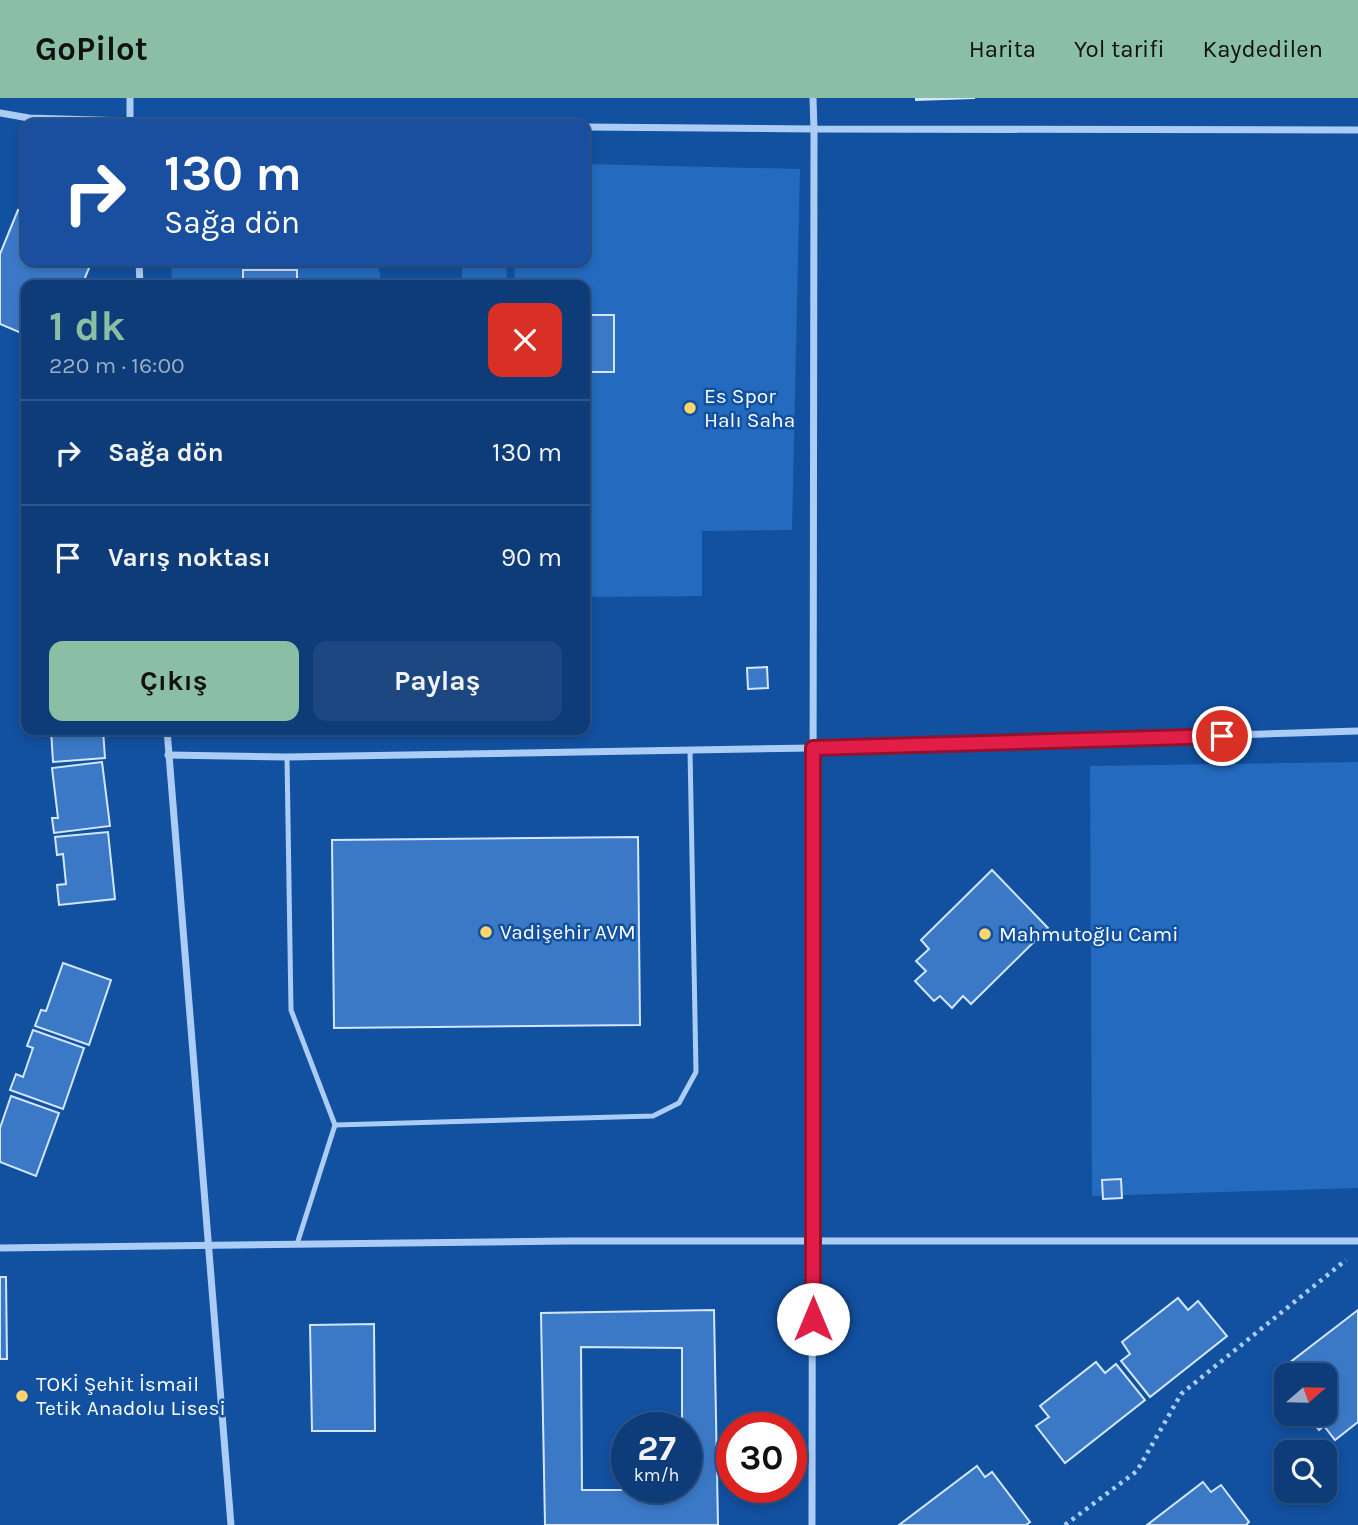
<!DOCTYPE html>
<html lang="tr">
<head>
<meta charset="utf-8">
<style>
	body { margin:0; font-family:Karla,sans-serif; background:#1c4780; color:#f1f3f6; height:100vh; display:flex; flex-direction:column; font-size:26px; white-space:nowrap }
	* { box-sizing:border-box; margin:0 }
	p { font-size:23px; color:#9badc6 }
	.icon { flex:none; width:38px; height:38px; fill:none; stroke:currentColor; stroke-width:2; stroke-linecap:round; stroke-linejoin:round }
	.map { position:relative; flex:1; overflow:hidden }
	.side { position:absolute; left:21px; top:182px; width:569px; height:455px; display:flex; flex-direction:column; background:#0e3c78; border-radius:14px; box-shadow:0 4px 10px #0003,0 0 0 2px #2e568a }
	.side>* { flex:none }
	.hud { position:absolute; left:21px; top:21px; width:569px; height:147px; border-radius:14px; box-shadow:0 4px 10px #0003,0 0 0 2px #2e568a; background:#1a4fa0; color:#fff; overflow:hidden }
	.needle { width:46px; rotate:70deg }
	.fabs { position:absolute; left:1274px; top:1265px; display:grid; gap:14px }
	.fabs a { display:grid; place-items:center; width:63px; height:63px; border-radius:14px; background:#0e3c78; box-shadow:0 4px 10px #0003,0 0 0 2px #2e568a; font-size:35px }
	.speed { position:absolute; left:611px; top:1314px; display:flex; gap:14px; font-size:35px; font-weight:700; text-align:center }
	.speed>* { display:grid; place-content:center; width:91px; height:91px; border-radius:50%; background:#0e3c78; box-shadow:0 4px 10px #0003,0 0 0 2px #2e568a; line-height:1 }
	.speed small { font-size:18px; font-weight:400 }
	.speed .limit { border:10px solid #d22; background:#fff; color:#111 }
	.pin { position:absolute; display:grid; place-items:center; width:60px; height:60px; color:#fff; margin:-30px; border:4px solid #fff; border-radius:50%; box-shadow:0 2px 7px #0007 }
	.me { position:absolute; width:77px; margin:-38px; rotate:0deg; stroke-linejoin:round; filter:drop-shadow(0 0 5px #0008) }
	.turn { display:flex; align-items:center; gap:24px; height:147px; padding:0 28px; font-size:32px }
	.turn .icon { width:91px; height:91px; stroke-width:2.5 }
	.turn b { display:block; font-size:49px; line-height:60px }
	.round { display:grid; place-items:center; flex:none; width:74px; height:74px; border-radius:14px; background:#1c4780 }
	.headline { display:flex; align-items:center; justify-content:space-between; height:119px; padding:0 28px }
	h1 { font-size:42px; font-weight:700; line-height:52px; color:#8abfa5 }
	.cta { display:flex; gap:14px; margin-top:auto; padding:14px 28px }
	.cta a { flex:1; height:80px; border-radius:14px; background:#8abfa5; color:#111; font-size:28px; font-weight:700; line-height:80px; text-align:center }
	.cta a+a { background:#1c4780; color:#f1f3f6 }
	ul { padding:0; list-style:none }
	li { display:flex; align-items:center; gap:21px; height:105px; padding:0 28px; border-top:2px solid #2e568a }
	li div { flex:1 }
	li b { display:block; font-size:26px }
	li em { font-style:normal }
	header { display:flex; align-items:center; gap:42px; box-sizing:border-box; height:98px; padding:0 35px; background:#8abfa5; color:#111 }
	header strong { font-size:33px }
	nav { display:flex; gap:38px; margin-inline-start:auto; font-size:24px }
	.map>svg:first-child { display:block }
	.park { fill:#246abe }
	.building { fill:#3b79c7; stroke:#d3e6fe; stroke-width:2; fill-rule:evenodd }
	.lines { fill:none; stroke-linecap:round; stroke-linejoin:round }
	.path { stroke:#aaccf5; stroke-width:4.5; stroke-dasharray:3.5 5; stroke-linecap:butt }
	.service { stroke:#aaccf5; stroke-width:5 }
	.minor { stroke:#aaccf5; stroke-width:7 }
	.route-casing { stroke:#92132f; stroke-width:18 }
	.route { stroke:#e11d48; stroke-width:12 }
	.poi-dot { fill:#ffd56e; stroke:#1250a0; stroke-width:2.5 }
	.labels { text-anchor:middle; stroke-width:5; stroke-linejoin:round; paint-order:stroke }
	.poi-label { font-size:21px; fill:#fff; stroke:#1250a0; text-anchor:start }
</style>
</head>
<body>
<header>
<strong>GoPilot</strong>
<nav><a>Harita</a><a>Yol tarifi</a><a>Kaydedilen</a></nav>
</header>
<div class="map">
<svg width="1358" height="1427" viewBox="0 0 1358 1427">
	<rect width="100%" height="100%" fill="#1250a0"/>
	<g class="park">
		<polygon points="585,66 800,71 792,432 702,433 702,498 585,499 584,187 515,187 514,163 584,163"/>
		<polygon points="171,163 377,163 382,187 172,187"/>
		<polygon points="462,163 506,163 507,187 446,187 462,185"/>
		<polygon points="1358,664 1358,1090 1092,1098 1090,668"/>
	</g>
	<g class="building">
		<polygon points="916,0 975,0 916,2"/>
		<polygon points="18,112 26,116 26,163 92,163 82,187 26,187 26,237 0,226 0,156"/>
		<rect x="243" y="172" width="54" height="15"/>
		<rect x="584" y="217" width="30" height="57"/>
		<polygon points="26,296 26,318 23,318 22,297"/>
		<polygon points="767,569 768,590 748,591 747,570"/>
		<polygon points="51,632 103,632 105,660 53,664"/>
		<polygon points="102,664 110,728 54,735 52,720 58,720 52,670"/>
		<polygon points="108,734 115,801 59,807 57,787 66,786 63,756 57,757 55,739"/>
		<polygon points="638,739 640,927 334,930 332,742"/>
		<polygon points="992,772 1048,830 971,906 963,898 952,910 940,898 934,903 915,883 926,873 916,863 929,851 921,842"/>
		<polygon points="63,865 111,882 89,947 35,928 41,912 46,913"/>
		<polygon points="33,932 84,950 63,1011 10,992 16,976 23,979 33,950 27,948"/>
		<polygon points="11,998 59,1015 36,1078 0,1064 0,1030"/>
		<polygon points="1121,1081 1122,1100 1103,1101 1102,1082"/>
		<polygon points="0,1179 6,1179 7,1261 0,1261"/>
		<polygon points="1178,1200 1188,1212 1198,1203 1227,1238 1150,1299 1121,1263 1130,1256 1122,1244"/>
		<path d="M714,1212L718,1427H545L541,1215ZM581,1249L682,1250V1330H686V1390H683V1392H582Z"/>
		<polygon points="1358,1212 1358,1324 1335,1342 1324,1328 1319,1332 1307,1316 1325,1316 1325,1278 1286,1278 1286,1280 1280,1272"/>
		<polygon points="374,1226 375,1333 312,1333 310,1227"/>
		<polygon points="1096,1264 1105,1275 1116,1266 1145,1302 1065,1365 1036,1328 1049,1319 1040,1308"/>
		<polygon points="977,1368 985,1379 992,1374 1030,1424 1026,1427 899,1427"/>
		<polygon points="1203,1384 1211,1394 1221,1387 1249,1424 1246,1427 1147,1427"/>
	</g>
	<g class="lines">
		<polyline class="path" points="1065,1427 1137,1373 1181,1296 1346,1162"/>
		<g class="service">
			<polyline points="287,659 291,912 335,1027 297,1146"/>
			<polyline points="335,1027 653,1018 679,1005 696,974 690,652"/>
		</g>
		<g class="minor">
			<polyline points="813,0 814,31 1358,32"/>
			<polyline points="0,15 29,20 129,23 387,26"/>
			<polyline points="130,26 130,0"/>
			<polyline points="584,29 814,31 812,1427"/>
			<polyline points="139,163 140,187"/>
			<polyline points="167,632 231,1427"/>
			<polyline points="168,657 287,659 813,650 1358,633"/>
			<polyline points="0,1150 568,1143 1358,1143"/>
		</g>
	</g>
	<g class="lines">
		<g class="route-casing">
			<polyline id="route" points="813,1221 813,650 1222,638"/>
		</g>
		<use href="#route" class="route"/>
	</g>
	<g class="poi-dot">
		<circle cx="690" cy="310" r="7"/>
		<circle cx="486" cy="834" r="7"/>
		<circle cx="985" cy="836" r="7"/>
		<circle cx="22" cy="1298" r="7"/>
	</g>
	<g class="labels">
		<g class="poi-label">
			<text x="704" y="305">Es Spor<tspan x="704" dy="24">Halı Saha</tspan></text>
			<text x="500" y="841">Vadişehir AVM</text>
			<text x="999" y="843">Mahmutoğlu Cami</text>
			<text x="36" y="1293">TOKİ Şehit İsmail<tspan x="36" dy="24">Tetik Anadolu Lisesi</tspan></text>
		</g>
	</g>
</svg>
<div class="fabs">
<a><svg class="needle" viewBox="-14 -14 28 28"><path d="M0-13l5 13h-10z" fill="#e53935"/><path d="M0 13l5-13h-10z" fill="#9badc6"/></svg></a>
<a><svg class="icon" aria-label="search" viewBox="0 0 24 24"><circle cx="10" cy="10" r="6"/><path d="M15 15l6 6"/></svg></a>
</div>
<div class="speed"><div>27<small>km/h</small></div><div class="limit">30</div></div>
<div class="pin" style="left:1222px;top:638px;background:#d93025"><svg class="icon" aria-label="arrive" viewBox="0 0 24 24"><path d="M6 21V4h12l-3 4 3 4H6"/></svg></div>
<svg class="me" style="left:813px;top:1221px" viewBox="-20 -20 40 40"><circle r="19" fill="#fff"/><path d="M0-13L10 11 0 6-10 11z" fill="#e11d48"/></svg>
<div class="hud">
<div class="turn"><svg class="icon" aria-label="right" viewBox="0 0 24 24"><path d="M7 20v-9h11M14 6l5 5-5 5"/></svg><div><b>130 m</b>Sağa dön</div></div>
</div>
<section class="side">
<div class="headline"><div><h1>1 dk</h1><p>220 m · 16:00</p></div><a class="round" style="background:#d93025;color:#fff"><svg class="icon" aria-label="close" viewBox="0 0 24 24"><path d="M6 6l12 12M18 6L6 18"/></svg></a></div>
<ul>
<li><svg class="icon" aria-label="right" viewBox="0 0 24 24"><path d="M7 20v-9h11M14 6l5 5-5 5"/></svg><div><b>Sağa dön</b></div><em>130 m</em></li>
<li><svg class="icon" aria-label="arrive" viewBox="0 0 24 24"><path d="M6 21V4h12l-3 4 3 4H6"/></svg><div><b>Varış noktası</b></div><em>90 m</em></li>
</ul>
<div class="cta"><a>Çıkış</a><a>Paylaş</a></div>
</section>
</div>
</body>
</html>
